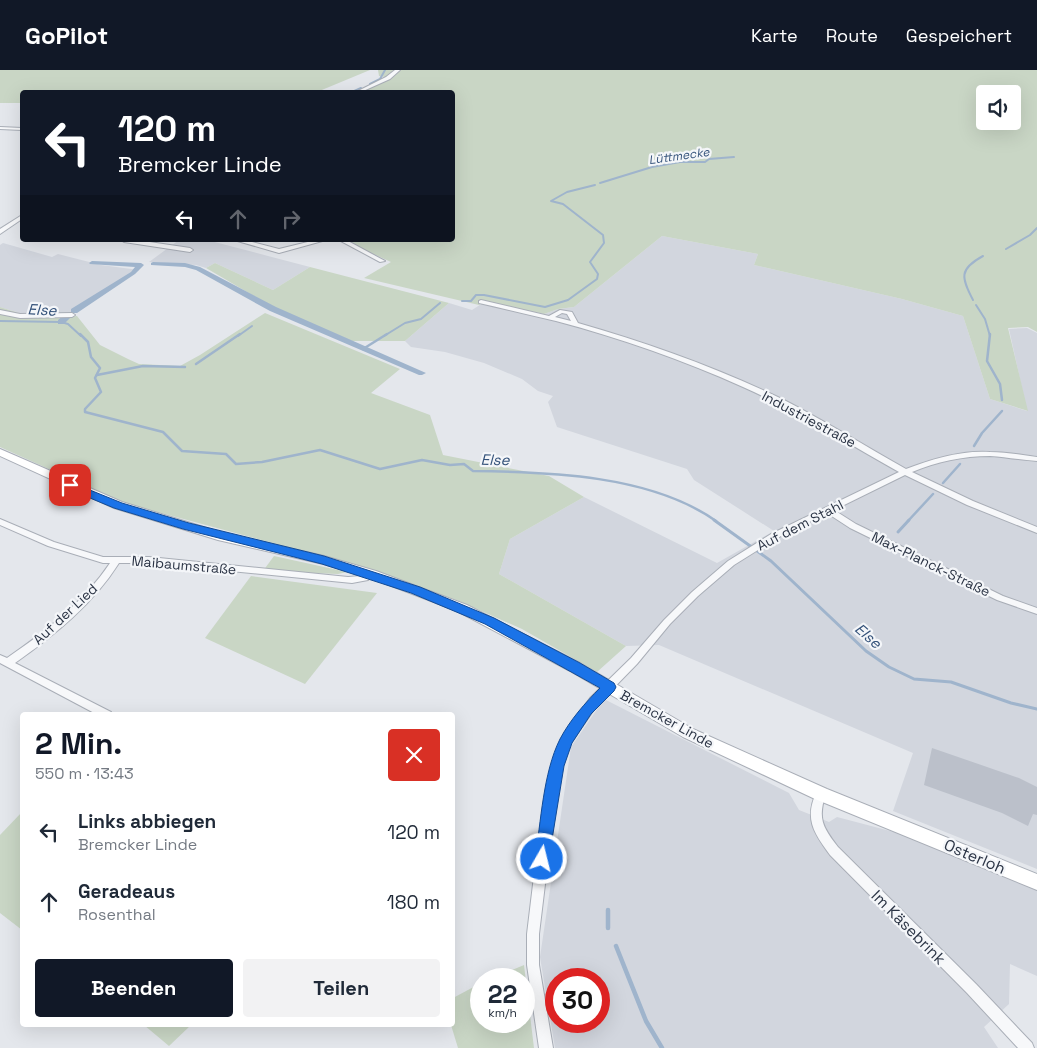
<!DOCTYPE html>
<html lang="de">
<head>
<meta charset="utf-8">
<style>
	body { margin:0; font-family:"Space Grotesk",sans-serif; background:#f2f2f3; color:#1f2937; height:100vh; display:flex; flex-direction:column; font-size:19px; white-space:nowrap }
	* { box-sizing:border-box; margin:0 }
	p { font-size:16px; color:#747a83 }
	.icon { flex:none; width:28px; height:28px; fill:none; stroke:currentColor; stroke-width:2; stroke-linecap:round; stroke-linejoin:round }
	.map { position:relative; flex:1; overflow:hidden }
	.panel { position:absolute; left:20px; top:642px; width:435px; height:315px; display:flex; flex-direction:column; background:#fff; border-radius:5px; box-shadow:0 5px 20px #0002 }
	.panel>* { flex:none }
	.hud { position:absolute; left:20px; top:20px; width:435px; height:152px; border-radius:5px; box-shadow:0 5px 20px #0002; background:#111827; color:#fff; overflow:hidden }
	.tools { position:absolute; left:976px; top:15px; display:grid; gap:10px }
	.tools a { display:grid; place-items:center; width:45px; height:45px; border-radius:5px; background:#fff; box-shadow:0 5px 20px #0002; font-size:25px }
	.speed { position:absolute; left:470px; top:898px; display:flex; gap:10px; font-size:25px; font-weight:700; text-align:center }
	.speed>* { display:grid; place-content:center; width:65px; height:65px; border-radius:50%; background:#fff; box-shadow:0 5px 20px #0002; line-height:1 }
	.speed small { font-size:12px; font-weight:400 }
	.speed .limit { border:8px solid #d22; background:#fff; color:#111 }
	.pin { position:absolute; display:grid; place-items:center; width:42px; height:42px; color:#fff; margin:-21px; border-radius:10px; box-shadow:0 2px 8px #0006 }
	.me { position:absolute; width:55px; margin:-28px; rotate:8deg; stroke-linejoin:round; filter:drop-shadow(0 0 4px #0008) }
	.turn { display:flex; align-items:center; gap:18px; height:105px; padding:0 15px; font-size:22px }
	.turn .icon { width:65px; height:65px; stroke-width:2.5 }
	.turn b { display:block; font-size:35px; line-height:42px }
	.lanes { display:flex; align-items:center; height:48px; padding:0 15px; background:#0003; justify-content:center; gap:25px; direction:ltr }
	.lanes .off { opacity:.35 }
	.round { display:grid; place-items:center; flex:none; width:52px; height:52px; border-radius:5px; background:#f2f2f3 }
	.overview { display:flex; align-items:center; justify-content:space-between; height:85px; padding:0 15px }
	h1 { font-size:30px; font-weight:700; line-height:38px; color:#111827 }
	.cta { display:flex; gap:10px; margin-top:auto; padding:10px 15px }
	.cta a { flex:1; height:58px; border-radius:5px; background:#111827; color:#fff; font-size:20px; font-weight:700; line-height:58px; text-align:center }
	.cta a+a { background:#f2f2f3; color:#1f2937 }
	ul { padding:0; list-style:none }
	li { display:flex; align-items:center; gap:15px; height:70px; padding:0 15px }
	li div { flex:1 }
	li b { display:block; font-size:19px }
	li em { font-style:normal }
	header { display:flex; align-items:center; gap:30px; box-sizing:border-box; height:70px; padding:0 25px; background:#111827; color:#fff }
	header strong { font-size:24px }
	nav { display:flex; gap:28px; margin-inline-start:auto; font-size:18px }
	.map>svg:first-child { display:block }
	.built { fill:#d2d6de; fill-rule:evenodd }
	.green { fill:#c9d6c5; fill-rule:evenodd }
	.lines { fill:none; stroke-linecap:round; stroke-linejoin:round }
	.stream-far3 { stroke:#9fb4cc; stroke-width:2 }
	.stream-far2 { stroke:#9fb4cc; stroke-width:2.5 }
	.stream-far1 { stroke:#9fb4cc; stroke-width:3 }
	.stream { stroke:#9fb4cc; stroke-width:4.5 }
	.canal { fill:#9fb4cc; fill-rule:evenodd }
	.building { fill:#bbc0ca }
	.street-casing { stroke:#a9aeb7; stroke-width:2 }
	.secondary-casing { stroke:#a9aeb7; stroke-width:2 }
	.street { fill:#f7f8fa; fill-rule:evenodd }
	.secondary { fill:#fff; fill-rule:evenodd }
	.route { fill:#1a73e8; stroke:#114b97 }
	.labels { text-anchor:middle; stroke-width:4.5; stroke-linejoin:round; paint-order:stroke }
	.far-water-label { font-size:12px; font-style:italic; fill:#34527a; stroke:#f4f6f9 }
	.street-label { font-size:14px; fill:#2b3445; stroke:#f4f6f9 }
	.water-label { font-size:15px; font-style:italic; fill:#34527a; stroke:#f4f6f9 }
	.near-street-label { font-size:16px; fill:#2b3445; stroke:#f4f6f9 }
</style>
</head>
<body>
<header>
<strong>GoPilot</strong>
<nav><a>Karte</a><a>Route</a><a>Gespeichert</a></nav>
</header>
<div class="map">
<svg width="1037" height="978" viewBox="0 0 1037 978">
	<rect width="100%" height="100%" fill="#e4e7ec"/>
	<g class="built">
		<polygon points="662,166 758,184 754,195 902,229 963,246 990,329 1027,341 1009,259 1027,258 1037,263 1037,799 893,741 913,683 659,575 626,576 499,504 510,469 584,427 717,493 774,461 694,410 687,399 557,357 548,332 553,326 538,321 522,309 484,293 445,282 411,277 405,271 449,233 472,240 486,231 544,244 558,239 574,237"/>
		<polygon points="179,170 207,170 310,197 273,220 215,193 206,198 196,195 149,192"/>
		<polygon points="3,173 52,187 58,184 101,195 139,200 80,239 57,249 19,243 0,237 0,175"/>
		<path d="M604,629L789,723L799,740L829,752L837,747L913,767L1037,820V906L1010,894L1009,934L984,957L998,978H555L540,887L571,677ZM556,909H599V951H556Z"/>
	</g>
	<g class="green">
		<polygon points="0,0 370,0 317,22 22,22 22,33 0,33"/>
		<path d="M378,0H1037V262L1028,257L1008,258L1028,341L990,329L963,246L902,229L754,195L758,184L662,166L574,237L558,239L544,244L486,231L479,235L364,208L391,192L343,170H452V22H359L392,8L379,6ZM985,24H1012V51H985Z"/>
		<polygon points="215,193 273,220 310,197 449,233 405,271 352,271 276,239 206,198"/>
		<polygon points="0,237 19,243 50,248 77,246 100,275 128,289 139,294 180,296 200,285 265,243 400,299 371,323 430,345 443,385 549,406 584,427 510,469 499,504 626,576 597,602 522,559 459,531 370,499 124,433 0,377"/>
		<polygon points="274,486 347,502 338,504 263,501"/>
		<polygon points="251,506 377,523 305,614 205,568"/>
		<polygon points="22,742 22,860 0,843 0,765"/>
		<polygon points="524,895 534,978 458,978 451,955 453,928 481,913 481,951 524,951 524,909 491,909"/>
		<polygon points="144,955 191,955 169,976"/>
	</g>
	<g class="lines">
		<g class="stream-far3">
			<polyline points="370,14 380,9 385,0"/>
			<polyline points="352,22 361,18"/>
			<polyline points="600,113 652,97 680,92 705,92 709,89 734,87"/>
			<polyline points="1006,179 1030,165 1037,158"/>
			<path d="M973,230C961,207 959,199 983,186"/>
			<polyline points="462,231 471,231 476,225 484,225 545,237 568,230 597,209 598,204 590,192 604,173 603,165 563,134 551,131 567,122 595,115"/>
			<polyline points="976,235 985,249 990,266"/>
			<polyline points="0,251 61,252 68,254 81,266"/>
			<polyline points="238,266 252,256"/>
			<polyline points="384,266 405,253 421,249 440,233"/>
		</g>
		<g class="stream-far2">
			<path d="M80,264L88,272L91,287L100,298L95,308L101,322L85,339V342L163,362L182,381L226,384L236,394L262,392L320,380L380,399L422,390L450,395L464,394L473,401C550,402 651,405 716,451"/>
			<polyline points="990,264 987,291 1000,314 1002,330"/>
			<polyline points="363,279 387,264"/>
			<polyline points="196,294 240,264"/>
			<polyline points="97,305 143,296 185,297"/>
			<polyline points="974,376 982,363 1002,341"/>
			<polyline points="943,413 960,394"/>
			<polyline points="908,451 933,424"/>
		</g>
		<g class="stream-far1">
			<polyline points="714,450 771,491 866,581 889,597 914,609 951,612 1011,633 1037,639"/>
			<polyline points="898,462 909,450"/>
		</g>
		<g class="stream">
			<polyline points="608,840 608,858"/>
			<polyline points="616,876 646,951 662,978"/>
		</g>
		<g class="canal">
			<polygon points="92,191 141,193 144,195 135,204 77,243 71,243 71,239 131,202 135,197 90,194 89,193"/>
			<polygon points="153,192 185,193 200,197 276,237 426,303 422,305 419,305 270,241 196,200 185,197 151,195 151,193"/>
			<polygon points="63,246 69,246 70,248 64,254 58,254 58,250"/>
		</g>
	</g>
	<polygon class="building" points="932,678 1019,708 1037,717 1037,745 1033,744 1028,756 1002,743 924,715"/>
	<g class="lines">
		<g class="street-casing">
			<g id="street">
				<polygon points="395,0 400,0 390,9 361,22 356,22 386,7"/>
				<polygon points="0,57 22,58 22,60 0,59"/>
				<polygon points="22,145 22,149 0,164 0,159"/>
				<polygon points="121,170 136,170 190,178 193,180 190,182 124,172"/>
				<polygon points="234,170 244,170 279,179 316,170 326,170 279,183"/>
				<polygon points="339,170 346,170 385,191 380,192"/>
				<path d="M481,230L549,246L560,240L572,242L578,253C648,273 718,298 784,330C825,351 865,376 906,399C932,389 962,380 990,382C1006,382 1021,385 1037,387V391C1021,390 1005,387 990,386C963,386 936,392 912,402L973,431L1037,457V463L967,435L905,405L834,440L856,454L1003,526L1037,538V544L997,530L850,458L827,443L777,468L734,495L698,526L670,554L637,594L598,634L571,673L562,696L546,806L539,864V895L553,978H539L527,895V864L534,806L552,696L562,668L590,628L631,588L664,550L692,522L728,491L771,464L899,402C847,373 797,341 743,317C683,290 620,268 556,251C531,245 505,239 479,233V231ZM562,243L567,244L571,251L555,247Z"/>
				<polygon points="0,240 20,244 72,243 75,245 72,247 20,248 0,244"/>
				<path d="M0,449L54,472L103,487H149L348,507L361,506L372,501L376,504L368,510L352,513L149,493H119C93,534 55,565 15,593L111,642L112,645H98L0,593V585L7,588C45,562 84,532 110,493H103L48,476L0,455Z"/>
				<path d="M821,719L825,721L826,724C817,748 823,758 838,777L976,914L1032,973L1034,978H1018L967,923L830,785C813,762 804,748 817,721Z"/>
			</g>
		</g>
		<g class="secondary-casing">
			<polygon id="secondary" points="0,379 122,432 220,462 324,486 376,501 467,535 580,593 693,659 827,719 1037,804 1037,820 815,729 683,667 570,601 457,541 368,507 323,494 218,470 114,438 0,386"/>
		</g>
		<use href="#street" class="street"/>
		<use href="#secondary" class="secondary"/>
	</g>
	<path class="route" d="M70,412L122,433L189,453L324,486L420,517L494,548L580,593L614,613L616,617L614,621L591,644L572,673L564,696L548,794L542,796L537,794L535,789C541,752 543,703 560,669C570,650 585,633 600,618L485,554L411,523L322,494L183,459L114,438L66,418L65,415L66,413Z"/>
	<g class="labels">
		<g class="far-water-label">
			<text transform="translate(679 86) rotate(-8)" y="4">Lüttmecke</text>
		</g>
		<g class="street-label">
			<text transform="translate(809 349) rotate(28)" y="5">Industriestraße</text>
			<text transform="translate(800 455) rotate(-27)" y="5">Auf dem Stahl</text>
			<text transform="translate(931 494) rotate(26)" y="5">Max-Planck-Straße</text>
			<text transform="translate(184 495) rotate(5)" y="5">Maibaumstraße</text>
			<text transform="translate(65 544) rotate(-43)" y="5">Auf der Lied</text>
			<text transform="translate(667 649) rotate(29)" y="5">Bremcker Linde</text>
		</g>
		<g class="water-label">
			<text transform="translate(42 240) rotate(3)" y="5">Else</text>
			<text transform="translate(495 390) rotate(1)" y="5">Else</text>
			<text transform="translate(868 566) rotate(41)" y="5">Else</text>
		</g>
		<g class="near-street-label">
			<text transform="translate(975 786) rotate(23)" y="6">Osterloh</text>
			<text transform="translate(909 857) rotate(45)" y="6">Im Käsebrink</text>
		</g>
	</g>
</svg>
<div class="tools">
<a><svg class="icon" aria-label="sound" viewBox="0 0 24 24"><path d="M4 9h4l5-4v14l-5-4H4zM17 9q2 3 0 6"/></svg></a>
</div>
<div class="speed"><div>22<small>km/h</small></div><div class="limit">30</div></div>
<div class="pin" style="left:70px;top:415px;background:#d93025"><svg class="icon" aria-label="arrive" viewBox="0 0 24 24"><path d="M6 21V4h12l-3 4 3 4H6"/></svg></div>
<svg class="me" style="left:542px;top:789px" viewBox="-20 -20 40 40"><circle r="17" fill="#1a73e8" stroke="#fff" stroke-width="3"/><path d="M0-11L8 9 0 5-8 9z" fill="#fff"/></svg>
<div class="hud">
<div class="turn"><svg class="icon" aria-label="left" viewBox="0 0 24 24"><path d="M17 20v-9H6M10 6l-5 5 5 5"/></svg><div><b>120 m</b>Bremcker Linde</div></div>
<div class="lanes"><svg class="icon" aria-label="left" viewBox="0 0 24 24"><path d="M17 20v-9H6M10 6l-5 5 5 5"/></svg><svg class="icon off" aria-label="ahead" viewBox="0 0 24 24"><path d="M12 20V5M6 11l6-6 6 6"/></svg><svg class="icon off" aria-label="right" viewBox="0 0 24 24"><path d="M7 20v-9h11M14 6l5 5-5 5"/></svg></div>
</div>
<section class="panel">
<div class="overview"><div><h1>2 Min.</h1><p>550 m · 13:43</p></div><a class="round" style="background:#d93025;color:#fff"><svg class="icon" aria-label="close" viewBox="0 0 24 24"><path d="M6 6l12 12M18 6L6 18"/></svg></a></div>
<ul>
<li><svg class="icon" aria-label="left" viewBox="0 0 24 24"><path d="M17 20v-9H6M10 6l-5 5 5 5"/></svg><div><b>Links abbiegen</b><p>Bremcker Linde</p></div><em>120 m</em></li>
<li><svg class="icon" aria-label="ahead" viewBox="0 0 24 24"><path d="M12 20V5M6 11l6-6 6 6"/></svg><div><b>Geradeaus</b><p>Rosenthal</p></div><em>180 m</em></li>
</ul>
<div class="cta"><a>Beenden</a><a>Teilen</a></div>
</section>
</div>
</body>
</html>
